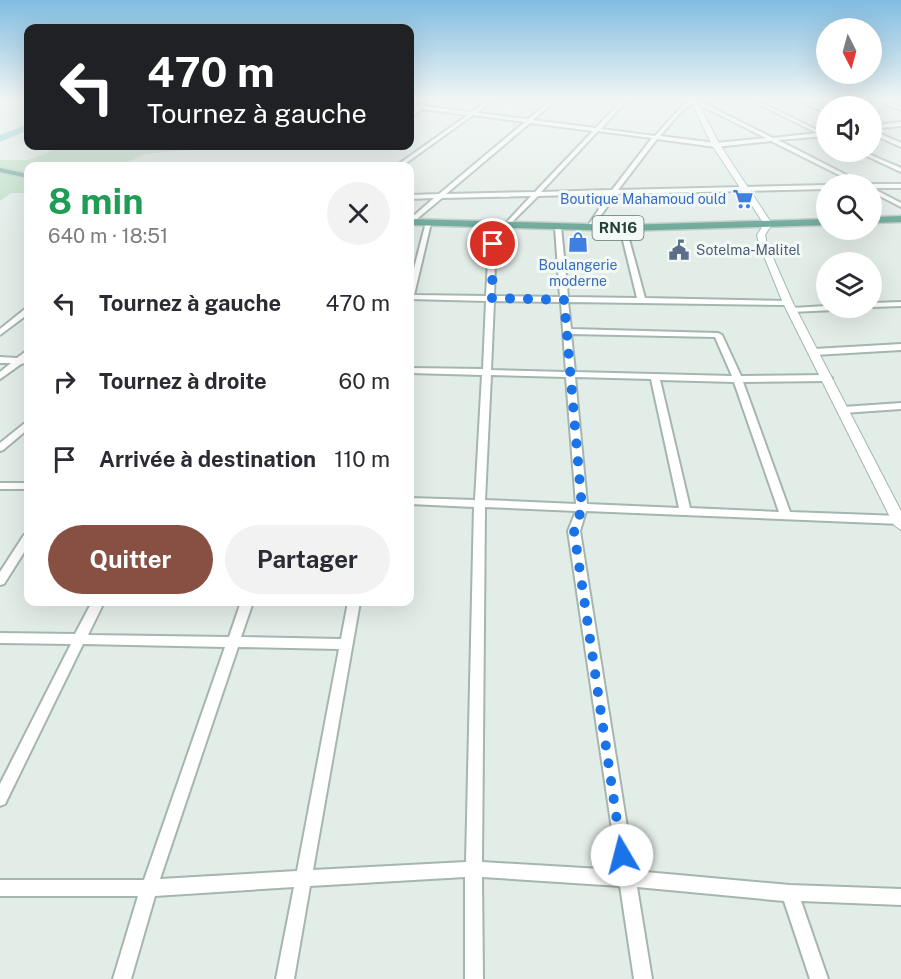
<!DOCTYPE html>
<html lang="fr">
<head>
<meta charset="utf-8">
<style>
	body { margin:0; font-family:"Public Sans",sans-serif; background:#f2f2f3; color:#2b2b33; height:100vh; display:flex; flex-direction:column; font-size:22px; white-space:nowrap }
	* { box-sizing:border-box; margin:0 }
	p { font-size:20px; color:#7c7c81 }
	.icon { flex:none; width:33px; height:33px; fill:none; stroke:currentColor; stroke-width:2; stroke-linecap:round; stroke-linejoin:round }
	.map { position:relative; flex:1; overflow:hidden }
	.details { position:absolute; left:24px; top:162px; width:390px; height:444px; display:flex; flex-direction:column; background:#fff; border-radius:12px; box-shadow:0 6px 24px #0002 }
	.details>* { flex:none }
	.banner { position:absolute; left:24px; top:24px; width:390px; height:126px; border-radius:12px; box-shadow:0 6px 24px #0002; background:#202124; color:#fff; overflow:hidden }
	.needle { width:39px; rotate:174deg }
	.tools { position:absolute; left:816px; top:18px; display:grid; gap:12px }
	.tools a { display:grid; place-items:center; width:66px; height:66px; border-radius:50%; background:#fff; box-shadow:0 6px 24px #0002; font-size:30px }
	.pin { position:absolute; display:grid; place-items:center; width:51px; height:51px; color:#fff; margin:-26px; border:3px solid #fff; border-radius:50%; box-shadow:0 2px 6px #0007 }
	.me { position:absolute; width:66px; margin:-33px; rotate:352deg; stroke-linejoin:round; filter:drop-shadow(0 0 4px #0008) }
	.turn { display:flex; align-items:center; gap:21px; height:126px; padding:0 24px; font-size:27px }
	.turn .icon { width:78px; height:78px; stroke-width:2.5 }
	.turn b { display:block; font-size:42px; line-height:51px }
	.round { display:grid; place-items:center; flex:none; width:63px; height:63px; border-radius:32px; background:#f2f2f3 }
	.overview { display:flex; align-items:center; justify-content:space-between; height:102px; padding:0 24px }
	h1 { font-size:36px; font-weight:700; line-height:45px; color:#1e9e55 }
	.action { display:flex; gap:12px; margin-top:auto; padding:12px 24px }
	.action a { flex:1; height:69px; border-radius:36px; background:#875043; color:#fff; font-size:24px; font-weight:700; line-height:69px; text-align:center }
	.action a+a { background:#f2f2f3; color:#2b2b33 }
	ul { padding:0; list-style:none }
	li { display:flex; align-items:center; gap:18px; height:78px; padding:0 24px }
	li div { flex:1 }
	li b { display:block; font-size:22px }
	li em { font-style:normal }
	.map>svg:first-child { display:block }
	.green { fill:#bbdfc4 }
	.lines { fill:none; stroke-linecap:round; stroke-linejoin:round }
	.river { fill:#88c9d5; fill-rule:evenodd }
	.street-casing { stroke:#a5b5af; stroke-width:4 }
	.secondary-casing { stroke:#a0bab1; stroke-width:2 }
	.primary-casing { stroke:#c1c9c7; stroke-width:3 }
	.street { fill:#fff; fill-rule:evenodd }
	.secondary { fill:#fff; fill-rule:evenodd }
	.primary { fill:#65a594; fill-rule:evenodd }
	.route { stroke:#1a73e8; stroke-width:10; stroke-dasharray:0 18 }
	.labels { text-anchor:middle; stroke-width:6; stroke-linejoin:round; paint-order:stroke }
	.far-shop-label { font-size:14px; fill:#366cbe; stroke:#f3f9f6; text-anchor:end }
	.far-service-label { font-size:14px; fill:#4e5e75; stroke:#f3f9f6; text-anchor:start }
	.shield { fill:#f3f9f6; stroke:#607770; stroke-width:1.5 }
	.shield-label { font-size:15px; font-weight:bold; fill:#213f37 }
</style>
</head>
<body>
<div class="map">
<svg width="901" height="979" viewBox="0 0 901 979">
	<rect width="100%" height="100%" fill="#e3ede8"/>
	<polygon class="green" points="65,146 80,146 91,150 100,146 228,146 145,154 119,166 28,166 28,193 11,193 0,201 0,160 28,160"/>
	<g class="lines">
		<polygon class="river" points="28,124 28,130 0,142 0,135"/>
		<g class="street-casing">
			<g id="street">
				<path d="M487,101H492L477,113L528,119L550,101H555L533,120L596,128L621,101H626L601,129L655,136L683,105L689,101H699L773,138L817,133L753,101H758L823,133H826V136L778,140L864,184H857L771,141L716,147L657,139L618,190L826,185V189L616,194L592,228L590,229L587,227L609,194L538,196L506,228L503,226L504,225L531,196L442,198L412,223L410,224V219L434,198L410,199V195L439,194L525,122L473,115L402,166H396L468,115L422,109L410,118V115L417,106L425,102L427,103L424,106L471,112ZM694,102L766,138L716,143L660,136L679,114ZM530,123L593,131L535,192L446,194ZM598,131L652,138L612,190L541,192Z"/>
				<polygon points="801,101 806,101 826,110 826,113"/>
				<polygon points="878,101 884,101 901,107 901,110"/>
				<polygon points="901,122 901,126 872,129 872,126"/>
				<polygon points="872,130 901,143 901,147 872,134"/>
				<polygon points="858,152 864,152 901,168 901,172"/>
				<polygon points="871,184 901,184 901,188 872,188"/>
				<polygon points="872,188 901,203 901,207 872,192"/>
				<path d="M426,222L431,223L414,295L486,296L490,226L493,224L496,226L494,296L560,297L555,227L558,225L561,227L568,297L637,298L620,228L623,226L626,228L645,298L788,301L792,303L788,305L568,302L571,329L718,333L722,335L741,376L828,375L832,378L828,381L743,382L790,512L901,516V524L586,511L580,531L634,871L790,885L901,889V905L801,901L828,979H810L784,901L637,887L652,979H634L620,886L482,877L483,979H465V877L310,886L294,979H276L294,887L155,896L131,979H113L138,896H0V880H144L225,647L83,644L5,804L0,806V784L71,644L0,643V633L75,634L92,602H104L88,635L229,637L241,602H253L241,637L341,639L348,602H360L313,870L466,862L474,507L410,504V498L475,500L482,375L410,373V368L483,369L486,301L410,299V284ZM494,301L561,302L566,372L491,370ZM571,334L715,337L732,376L575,372ZM491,375L566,377L576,504L485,500ZM575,377L651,379L679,508L587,504ZM660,380L734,382L779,512L690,508ZM485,507L576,511L568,531L618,870L482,862ZM238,647L339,649L297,871L160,879Z"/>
				<polygon points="901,302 901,306 872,307 872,303"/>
				<polygon points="826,306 826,308 838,308 834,310 792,312 788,310 792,308"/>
				<polygon points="25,309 28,309 28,314 0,335 0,329"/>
				<polygon points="901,344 901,350 814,355 810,352 814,349"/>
				<polygon points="25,352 28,352 28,358 25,363 21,364 0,379 0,372 11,363 0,363 0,357 17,358"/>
				<polygon points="901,403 901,409 843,413 838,410 843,407"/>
				<polygon points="28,422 28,429 3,450 0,451 0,443 25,423"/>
				<rect x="0" y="483" width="28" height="6"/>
				<polygon points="28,534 28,546 4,584 0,585 0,572 24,535"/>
			</g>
		</g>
		<g class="secondary-casing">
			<polygon id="secondary" points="691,101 697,101 720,145 772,224 765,235 767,244 793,303 901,511 901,530 894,525 783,303 759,244 757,235 764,224 712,145"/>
		</g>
		<g class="primary-casing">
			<g id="primary">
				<polygon points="0,168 28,174 28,178 0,172"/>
				<polygon points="901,216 901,222 872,223 872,217"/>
				<polygon points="410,219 623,225 826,219 826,225 623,231 410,225"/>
			</g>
		</g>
		<use href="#street" class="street"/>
		<use href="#secondary" class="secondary"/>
		<use href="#primary" class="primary"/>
	</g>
	<linearGradient id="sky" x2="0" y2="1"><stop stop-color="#81bce0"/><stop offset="0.42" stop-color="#f2f7f5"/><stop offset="1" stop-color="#f2f7f5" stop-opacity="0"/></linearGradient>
	<rect width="901" height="238" fill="url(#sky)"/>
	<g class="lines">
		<polyline class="route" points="493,244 492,298 564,300 582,508 574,531 622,855"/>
	</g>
	<defs>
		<g id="supermarket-bare" transform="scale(1.62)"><path d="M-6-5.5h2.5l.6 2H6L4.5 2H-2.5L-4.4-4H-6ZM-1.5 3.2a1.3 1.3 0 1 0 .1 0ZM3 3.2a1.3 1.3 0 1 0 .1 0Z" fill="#3f7fe0" stroke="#f3f9f6" stroke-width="2.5" paint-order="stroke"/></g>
		<g id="shop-bare" transform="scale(1.62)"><path d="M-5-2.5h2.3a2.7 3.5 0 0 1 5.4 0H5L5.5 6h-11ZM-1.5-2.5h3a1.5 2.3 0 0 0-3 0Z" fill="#3f7fe0" stroke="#f3f9f6" stroke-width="2.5" paint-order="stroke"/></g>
		<g id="civic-bare" transform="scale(1.62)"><path d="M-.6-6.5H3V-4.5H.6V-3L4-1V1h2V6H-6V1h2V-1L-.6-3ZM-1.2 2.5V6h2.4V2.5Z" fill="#5c6f8a" stroke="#f3f9f6" stroke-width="2.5" paint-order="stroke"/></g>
	</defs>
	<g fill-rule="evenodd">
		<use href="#supermarket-bare" x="743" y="199"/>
		<use href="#shop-bare" x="578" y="242"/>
		<use href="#civic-bare" x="679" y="250"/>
	</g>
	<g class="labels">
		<g class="far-shop-label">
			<text x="726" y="204">Boutique Mahamoud ould</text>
			<text x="578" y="270" text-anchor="middle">Boulangerie<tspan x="578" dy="16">moderne</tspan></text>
		</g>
		<g class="far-service-label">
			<text x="696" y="255">Sotelma-Malitel</text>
		</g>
		<rect class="shield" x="592.5" y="216" width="51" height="24" rx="4.5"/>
		<g class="shield-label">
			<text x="618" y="233">RN16</text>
		</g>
	</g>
</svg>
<div class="tools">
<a><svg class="needle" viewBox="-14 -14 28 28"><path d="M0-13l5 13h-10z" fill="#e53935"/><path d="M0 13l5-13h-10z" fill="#7c7c81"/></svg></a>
<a><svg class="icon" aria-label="sound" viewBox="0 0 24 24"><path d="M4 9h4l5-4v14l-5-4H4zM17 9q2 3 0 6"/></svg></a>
<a><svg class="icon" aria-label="search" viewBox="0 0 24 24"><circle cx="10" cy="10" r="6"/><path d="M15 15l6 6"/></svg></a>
<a><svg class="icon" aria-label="layers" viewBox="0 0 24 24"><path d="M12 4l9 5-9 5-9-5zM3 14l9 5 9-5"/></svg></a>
</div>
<div class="pin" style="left:493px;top:244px;background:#d93025"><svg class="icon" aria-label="arrive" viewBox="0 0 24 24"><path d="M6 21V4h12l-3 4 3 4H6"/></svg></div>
<svg class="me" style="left:622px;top:855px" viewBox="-20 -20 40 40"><circle r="19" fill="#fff"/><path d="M0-13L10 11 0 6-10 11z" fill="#1a73e8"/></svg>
<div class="banner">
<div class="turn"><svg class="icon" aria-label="left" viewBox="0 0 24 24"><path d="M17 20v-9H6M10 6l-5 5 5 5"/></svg><div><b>470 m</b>Tournez à gauche</div></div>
</div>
<section class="details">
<div class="overview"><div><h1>8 min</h1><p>640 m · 18:51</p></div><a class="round"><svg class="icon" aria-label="close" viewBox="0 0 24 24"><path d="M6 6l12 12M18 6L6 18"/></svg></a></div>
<ul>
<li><svg class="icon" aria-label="left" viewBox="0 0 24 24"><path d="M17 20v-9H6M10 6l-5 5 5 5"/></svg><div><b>Tournez à gauche</b></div><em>470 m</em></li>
<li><svg class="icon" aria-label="right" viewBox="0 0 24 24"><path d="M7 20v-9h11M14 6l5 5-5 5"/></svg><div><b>Tournez à droite</b></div><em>60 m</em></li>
<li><svg class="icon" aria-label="arrive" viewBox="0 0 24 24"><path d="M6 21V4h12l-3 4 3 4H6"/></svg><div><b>Arrivée à destination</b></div><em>110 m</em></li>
</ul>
<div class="action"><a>Quitter</a><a>Partager</a></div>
</section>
</div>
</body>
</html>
